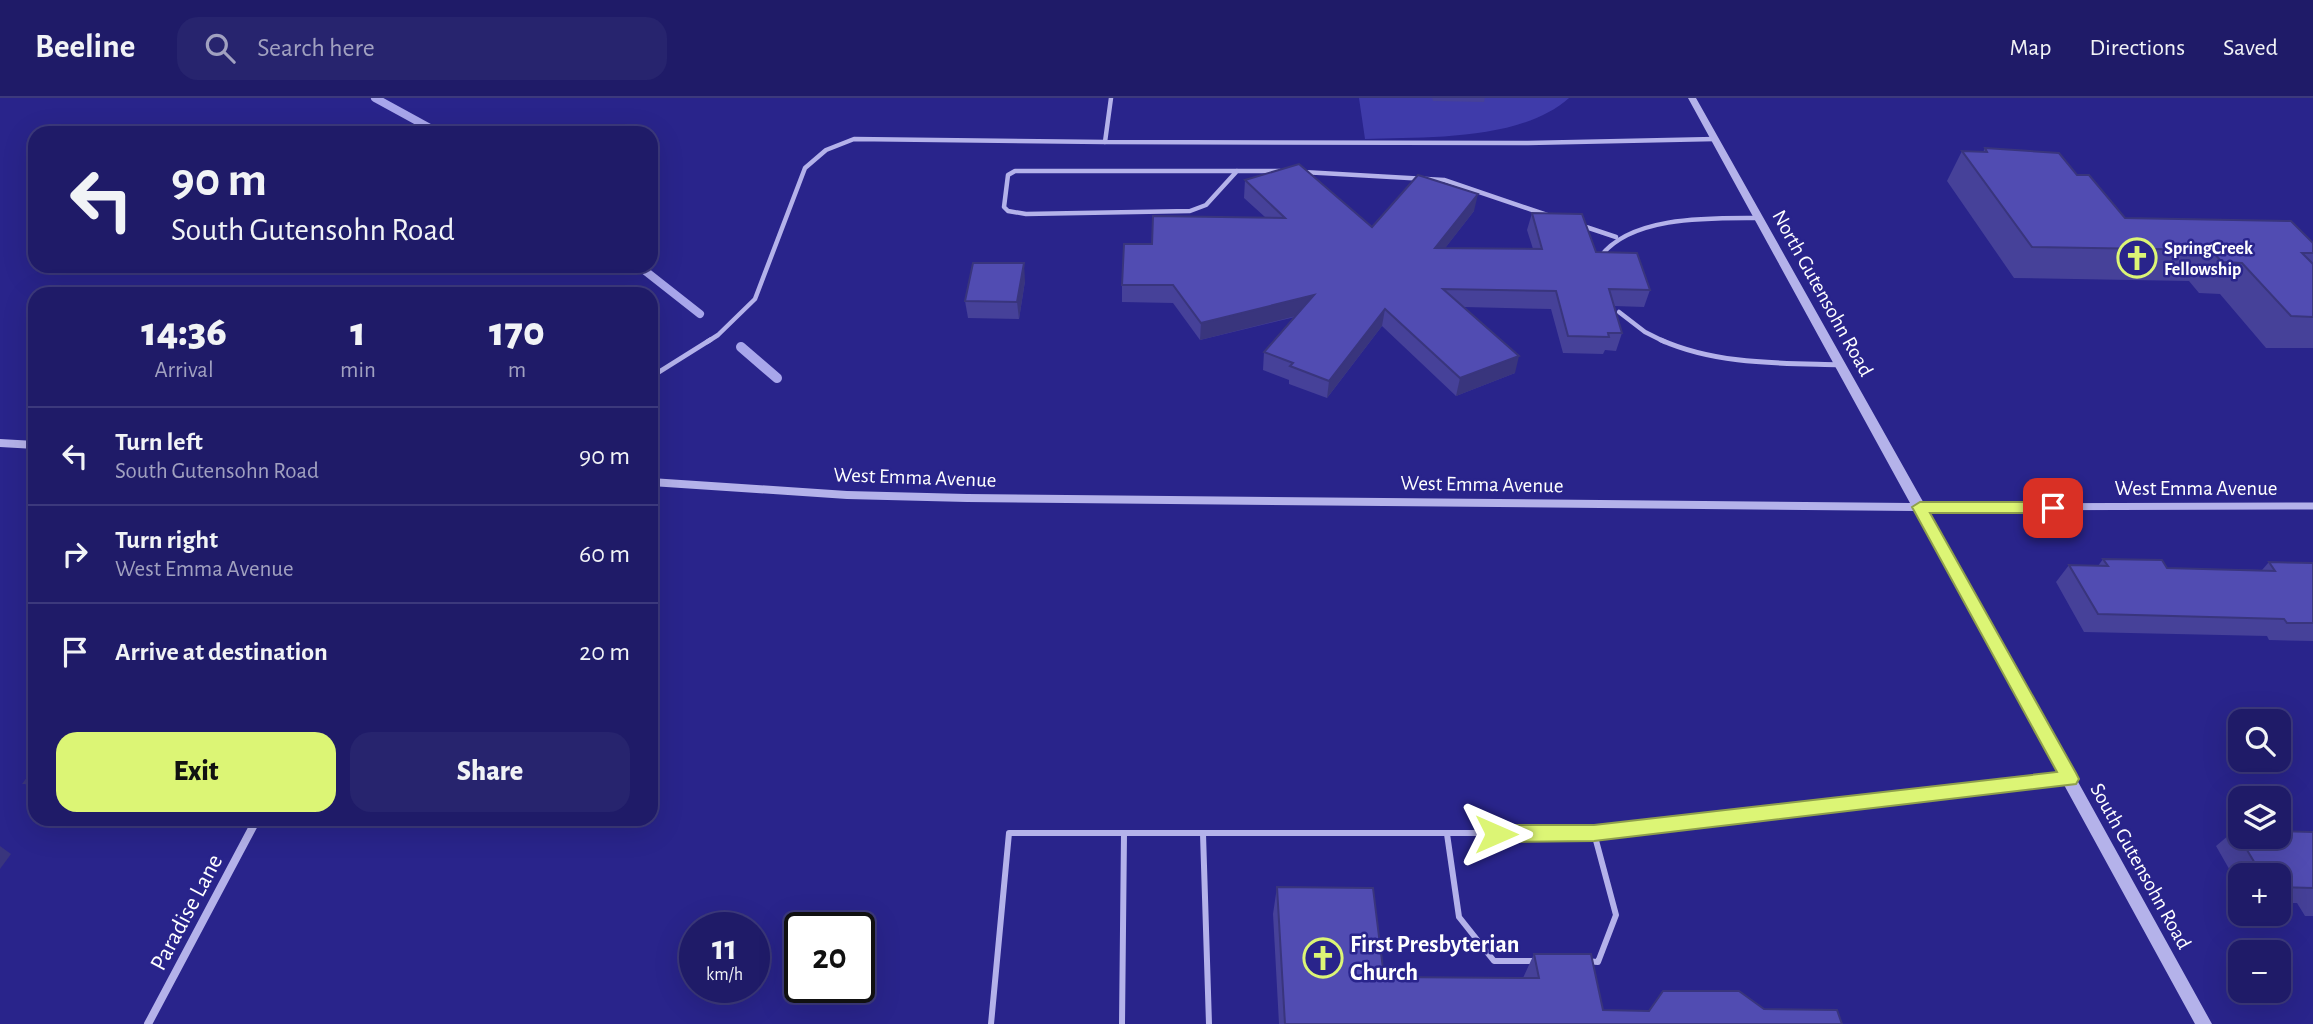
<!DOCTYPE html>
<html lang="en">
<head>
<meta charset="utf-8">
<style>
	body { margin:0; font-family:"Alegreya Sans",sans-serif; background:#27246e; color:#f1f3f6; height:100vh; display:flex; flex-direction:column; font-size:26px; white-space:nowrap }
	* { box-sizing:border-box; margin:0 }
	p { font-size:23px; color:#a1a1c0 }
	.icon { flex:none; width:38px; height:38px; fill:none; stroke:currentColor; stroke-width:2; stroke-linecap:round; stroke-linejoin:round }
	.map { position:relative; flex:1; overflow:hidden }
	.details { position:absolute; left:28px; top:189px; width:630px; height:539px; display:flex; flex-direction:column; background:#1f1b68; border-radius:21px; box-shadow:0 7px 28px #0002,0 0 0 2px #3c397c }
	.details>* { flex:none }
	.hud { position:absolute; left:28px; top:28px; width:630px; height:147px; border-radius:21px; box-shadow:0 7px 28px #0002,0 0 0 2px #3c397c; background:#1f1b68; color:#f1f3f6; overflow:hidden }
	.controls { position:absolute; left:2228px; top:611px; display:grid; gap:14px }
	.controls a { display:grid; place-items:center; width:63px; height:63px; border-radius:14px; background:#1f1b68; box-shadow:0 7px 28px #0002,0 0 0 2px #3c397c; font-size:35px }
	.speed { position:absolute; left:679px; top:814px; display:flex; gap:14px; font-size:35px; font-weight:700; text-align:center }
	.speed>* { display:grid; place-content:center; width:91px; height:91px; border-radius:50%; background:#1f1b68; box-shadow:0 7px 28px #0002,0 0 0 2px #3c397c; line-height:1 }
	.speed small { font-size:18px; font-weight:400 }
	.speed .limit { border:4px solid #111; border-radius:10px; background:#fff; color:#111 }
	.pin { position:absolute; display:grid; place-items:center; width:60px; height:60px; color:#fff; margin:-30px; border-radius:14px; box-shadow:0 4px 10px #0006 }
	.me { position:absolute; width:77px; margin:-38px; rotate:90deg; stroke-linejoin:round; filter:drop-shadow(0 0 5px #0008) }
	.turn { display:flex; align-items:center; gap:24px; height:147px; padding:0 28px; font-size:32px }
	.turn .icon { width:91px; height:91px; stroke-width:2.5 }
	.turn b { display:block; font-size:49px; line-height:60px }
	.eta { display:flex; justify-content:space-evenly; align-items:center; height:119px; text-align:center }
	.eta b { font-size:42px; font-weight:800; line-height:49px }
	.button { display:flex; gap:14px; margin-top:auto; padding:14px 28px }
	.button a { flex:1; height:80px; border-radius:21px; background:#dcf575; color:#111; font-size:28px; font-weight:800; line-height:80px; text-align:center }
	.button a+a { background:#27246e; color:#f1f3f6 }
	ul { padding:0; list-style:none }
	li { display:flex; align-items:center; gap:21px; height:98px; padding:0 28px; border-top:2px solid #3c397c }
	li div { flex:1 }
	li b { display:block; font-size:26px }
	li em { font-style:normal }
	header { display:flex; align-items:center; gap:42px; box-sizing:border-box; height:98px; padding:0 35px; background:#1f1b68; border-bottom:2px solid #3c397c }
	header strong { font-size:33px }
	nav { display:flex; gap:38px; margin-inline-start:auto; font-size:24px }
	.search { width:490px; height:63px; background:#27246e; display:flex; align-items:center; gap:18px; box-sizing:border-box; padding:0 24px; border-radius:21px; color:#a1a1c0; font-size:26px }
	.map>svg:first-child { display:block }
	.green { fill:#3f3baa }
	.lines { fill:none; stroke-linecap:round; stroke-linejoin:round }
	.stream-far1 { stroke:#a8a6eb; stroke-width:8 }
	.stream { stroke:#a8a6eb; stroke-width:10 }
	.service-far2 { stroke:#b4b2ea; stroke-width:4.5 }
	.service-far1 { stroke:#b4b2ea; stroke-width:5 }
	.service { stroke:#b4b2ea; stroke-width:6 }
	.minor-far1 { stroke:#b4b2ea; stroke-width:7 }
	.minor { stroke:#b4b2ea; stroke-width:8 }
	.tertiary { fill:#b4b2ea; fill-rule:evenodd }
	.wall { fill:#464199 }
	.shaded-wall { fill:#39357d }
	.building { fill:#514cb2; stroke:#39357d; stroke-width:2 }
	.route { fill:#dcf575; stroke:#8f9f4c; stroke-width:2 }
	.labels { text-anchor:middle; stroke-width:5; stroke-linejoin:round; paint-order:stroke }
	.far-poi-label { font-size:18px; font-weight:bold; fill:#fff; stroke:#29248b; text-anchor:start }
	.street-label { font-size:21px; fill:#fff; stroke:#29248b }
	.near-street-label { font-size:24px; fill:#fff; stroke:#29248b }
	.near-poi-label { font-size:24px; font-weight:bold; fill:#fff; stroke:#29248b; text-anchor:start }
</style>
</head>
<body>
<header>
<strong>Beeline</strong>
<div class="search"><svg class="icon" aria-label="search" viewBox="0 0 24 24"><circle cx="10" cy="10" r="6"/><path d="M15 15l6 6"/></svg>Search here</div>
<nav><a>Map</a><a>Directions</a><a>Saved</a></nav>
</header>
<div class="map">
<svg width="2313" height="926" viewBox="0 0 2313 926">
	<rect width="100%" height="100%" fill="#29248b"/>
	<path class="green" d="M1359,0H1569C1521,43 1426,39 1365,41Z"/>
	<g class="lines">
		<g class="stream-far1">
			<polyline points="375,0 439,35"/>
			<polyline points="639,168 700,216"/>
		</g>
		<polyline class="stream" points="741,249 777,280"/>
		<g class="service-far2">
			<polyline points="1111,0 1105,44 1528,45 1715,41"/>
			<polyline points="1237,73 1206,107 1190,113 1026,116 1008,113 1004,109 1008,77 1015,73 1280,73"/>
			<polyline points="1303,74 1444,82 1547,117"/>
			<polyline points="1583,128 1616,139"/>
			<path d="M1600,159C1631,117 1712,120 1760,120"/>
			<polyline points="1619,214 1645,234 1665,244"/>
			<polyline points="707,244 718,237 755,201 805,70 826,52 854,41 1105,44"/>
		</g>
		<g class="service-far1">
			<path d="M1661,242C1717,267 1781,265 1841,267"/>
			<polyline points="651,279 710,242"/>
		</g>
		<g class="service">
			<polyline points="1203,736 1209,926"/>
			<polyline points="1447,736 1459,819 1494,863 1537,863"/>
			<polyline points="1585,863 1598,864 1616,817 1594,735"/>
			<polyline points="991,926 1009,735 1594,735 2067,681"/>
			<polyline points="1122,926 1124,736"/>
		</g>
		<polyline class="minor-far1" points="1920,409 2313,408"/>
		<polyline class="minor" points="148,926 257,721"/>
		<g class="tertiary">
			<polygon points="1688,0 1696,0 1926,409 2212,926 2195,926 1914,413 967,404 847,401 651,388 651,380 847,393 967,396 1910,405"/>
			<polygon points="0,341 35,343 35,351 0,349"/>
		</g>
	</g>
	<g class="wall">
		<polygon points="1432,0 1485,0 1484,4 1433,3"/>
		<polygon points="1985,50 2077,77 2125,120 2313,145 2313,250 2266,250 2220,196 2199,195 2189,183 2014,180 1947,83 1962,53 1983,54"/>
		<polygon points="1245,82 1372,129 1474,113 1445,150 1533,151 1527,132 1532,115 1596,154 1650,192 1644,209 1614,208 1622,235 1616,253 1605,252 1603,256 1563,255 1551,211 1464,209 1515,275 1456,298 1382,228 1327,300 1289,286 1289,282 1263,272 1264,254 1295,219 1200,242 1173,205 1122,204 1122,187 1152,146 1265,119 1244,100"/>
		<polygon points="1025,183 1019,221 968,220 965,203"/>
		<polygon points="2103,461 2167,470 2262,472 2269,464 2313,465 2313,543 2269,542 2267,538 2084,534 2056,484 2069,467 2098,468"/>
		<polygon points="35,670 35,693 24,685"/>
		<polygon points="2235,732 2313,734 2313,818 2305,818 2297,805 2278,805 2278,777 2240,777 2240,790 2216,748"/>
		<polygon points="1277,789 1384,879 1523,880 1534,856 1603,912 1649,913 1764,911 1842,926 1279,926 1273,816"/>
	</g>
	<g class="shaded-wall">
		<polygon points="1478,96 1474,113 1432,167 1435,150"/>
		<polygon points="1024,165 1025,183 1019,221 1017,204"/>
		<polygon points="1314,197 1312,214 1200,242 1201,225"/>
		<polygon points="1385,211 1382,228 1327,300 1329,283"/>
		<polygon points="1519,258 1515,275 1456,298 1460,280"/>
		<polygon points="0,748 11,756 0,771"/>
	</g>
	<g class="building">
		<polygon points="1985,50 2059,55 2077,77 2089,77 2125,120 2291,123 2313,145 2313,155 2302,155 2313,166 2313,219 2291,218 2242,165 2222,164 2211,152 2032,149 1962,53 1987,54"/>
		<polygon points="1299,66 1372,129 1418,77 1478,96 1435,150 1542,151 1532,115 1582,116 1596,154 1637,155 1650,192 1609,191 1622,235 1608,235 1609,239 1568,238 1556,193 1443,191 1519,258 1460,280 1385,211 1329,283 1290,268 1293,265 1264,254 1314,197 1201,225 1173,187 1122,187 1124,146 1152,146 1153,118 1285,120 1245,82"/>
		<polygon points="973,165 1024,165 1017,204 965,203"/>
		<polygon points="2103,461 2162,462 2167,470 2275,473 2269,464 2313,465 2313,525 2287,525 2284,521 2098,516 2069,467 2108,468"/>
		<polygon points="35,670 35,685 24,685"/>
		<polygon points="2235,732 2240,733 2240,738 2278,738 2278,733 2313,734 2313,790 2278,789 2278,777 2262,777"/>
		<polygon points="1277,789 1373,790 1384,879 1539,880 1534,856 1591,856 1603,912 1649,913 1663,893 1739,893 1764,911 1837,912 1842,926 1285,926"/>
	</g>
	<polygon class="route" points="1920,404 2053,404 2061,410 2053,415 1930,415 2076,675 2079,681 2076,686 1594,743 1496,744 1489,742 1487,736 1489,730 1496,727 1594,727 2057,674 1912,409"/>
	<defs>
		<g id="church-ring" transform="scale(2.0125)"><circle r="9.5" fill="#29248b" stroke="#dcf575" stroke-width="1.5"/><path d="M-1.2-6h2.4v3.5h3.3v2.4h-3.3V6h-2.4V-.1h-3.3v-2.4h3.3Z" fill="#dcf575"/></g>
	</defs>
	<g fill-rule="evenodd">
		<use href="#church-ring" x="2137" y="160"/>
		<use href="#church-ring" x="1323" y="860"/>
	</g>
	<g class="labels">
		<g class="far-poi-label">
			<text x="2164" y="156">SpringCreek<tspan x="2164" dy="21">Fellowship</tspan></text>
		</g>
		<g class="street-label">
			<text transform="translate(1823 195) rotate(61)" y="7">North Gutensohn Road</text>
			<text transform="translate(915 379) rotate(2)" y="7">West Emma Avenue</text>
			<text transform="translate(1482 386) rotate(1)" y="7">West Emma Avenue</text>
			<text x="2196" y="397">West Emma Avenue</text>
			<text transform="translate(2141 768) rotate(61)" y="7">South Gutensohn Road</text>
		</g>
		<g class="near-street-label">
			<text transform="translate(186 814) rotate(-62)" y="8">Paradise Lane</text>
		</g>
		<g class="near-poi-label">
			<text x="1350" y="854">First Presbyterian<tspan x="1350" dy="28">Church</tspan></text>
		</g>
	</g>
</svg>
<div class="controls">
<a><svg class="icon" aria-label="search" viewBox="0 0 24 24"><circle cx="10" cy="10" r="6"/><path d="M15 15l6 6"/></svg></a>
<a><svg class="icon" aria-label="layers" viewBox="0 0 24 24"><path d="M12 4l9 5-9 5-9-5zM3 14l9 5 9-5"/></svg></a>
<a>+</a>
<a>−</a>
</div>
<div class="speed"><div>11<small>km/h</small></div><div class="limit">20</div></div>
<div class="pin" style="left:2053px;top:410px;background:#d93025"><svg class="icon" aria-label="arrive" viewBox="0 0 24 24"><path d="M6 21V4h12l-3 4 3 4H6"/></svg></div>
<svg class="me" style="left:1496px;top:736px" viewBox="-20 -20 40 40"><path d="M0-17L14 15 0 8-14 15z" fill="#dcf575" stroke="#fff" stroke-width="4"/></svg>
<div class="hud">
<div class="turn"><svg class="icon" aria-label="left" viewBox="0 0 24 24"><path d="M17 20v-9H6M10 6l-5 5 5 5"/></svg><div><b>90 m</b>South Gutensohn Road</div></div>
</div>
<section class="details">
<div class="eta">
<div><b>14:36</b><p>Arrival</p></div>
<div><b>1</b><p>min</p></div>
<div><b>170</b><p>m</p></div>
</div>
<ul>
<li><svg class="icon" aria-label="left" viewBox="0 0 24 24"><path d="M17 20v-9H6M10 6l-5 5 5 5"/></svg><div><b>Turn left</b><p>South Gutensohn Road</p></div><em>90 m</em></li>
<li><svg class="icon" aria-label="right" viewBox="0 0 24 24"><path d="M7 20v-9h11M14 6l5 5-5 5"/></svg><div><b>Turn right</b><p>West Emma Avenue</p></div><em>60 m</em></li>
<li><svg class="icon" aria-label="arrive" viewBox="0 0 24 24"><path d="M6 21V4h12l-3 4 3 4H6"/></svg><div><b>Arrive at destination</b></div><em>20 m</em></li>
</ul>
<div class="button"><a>Exit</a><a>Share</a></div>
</section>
</div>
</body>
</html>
